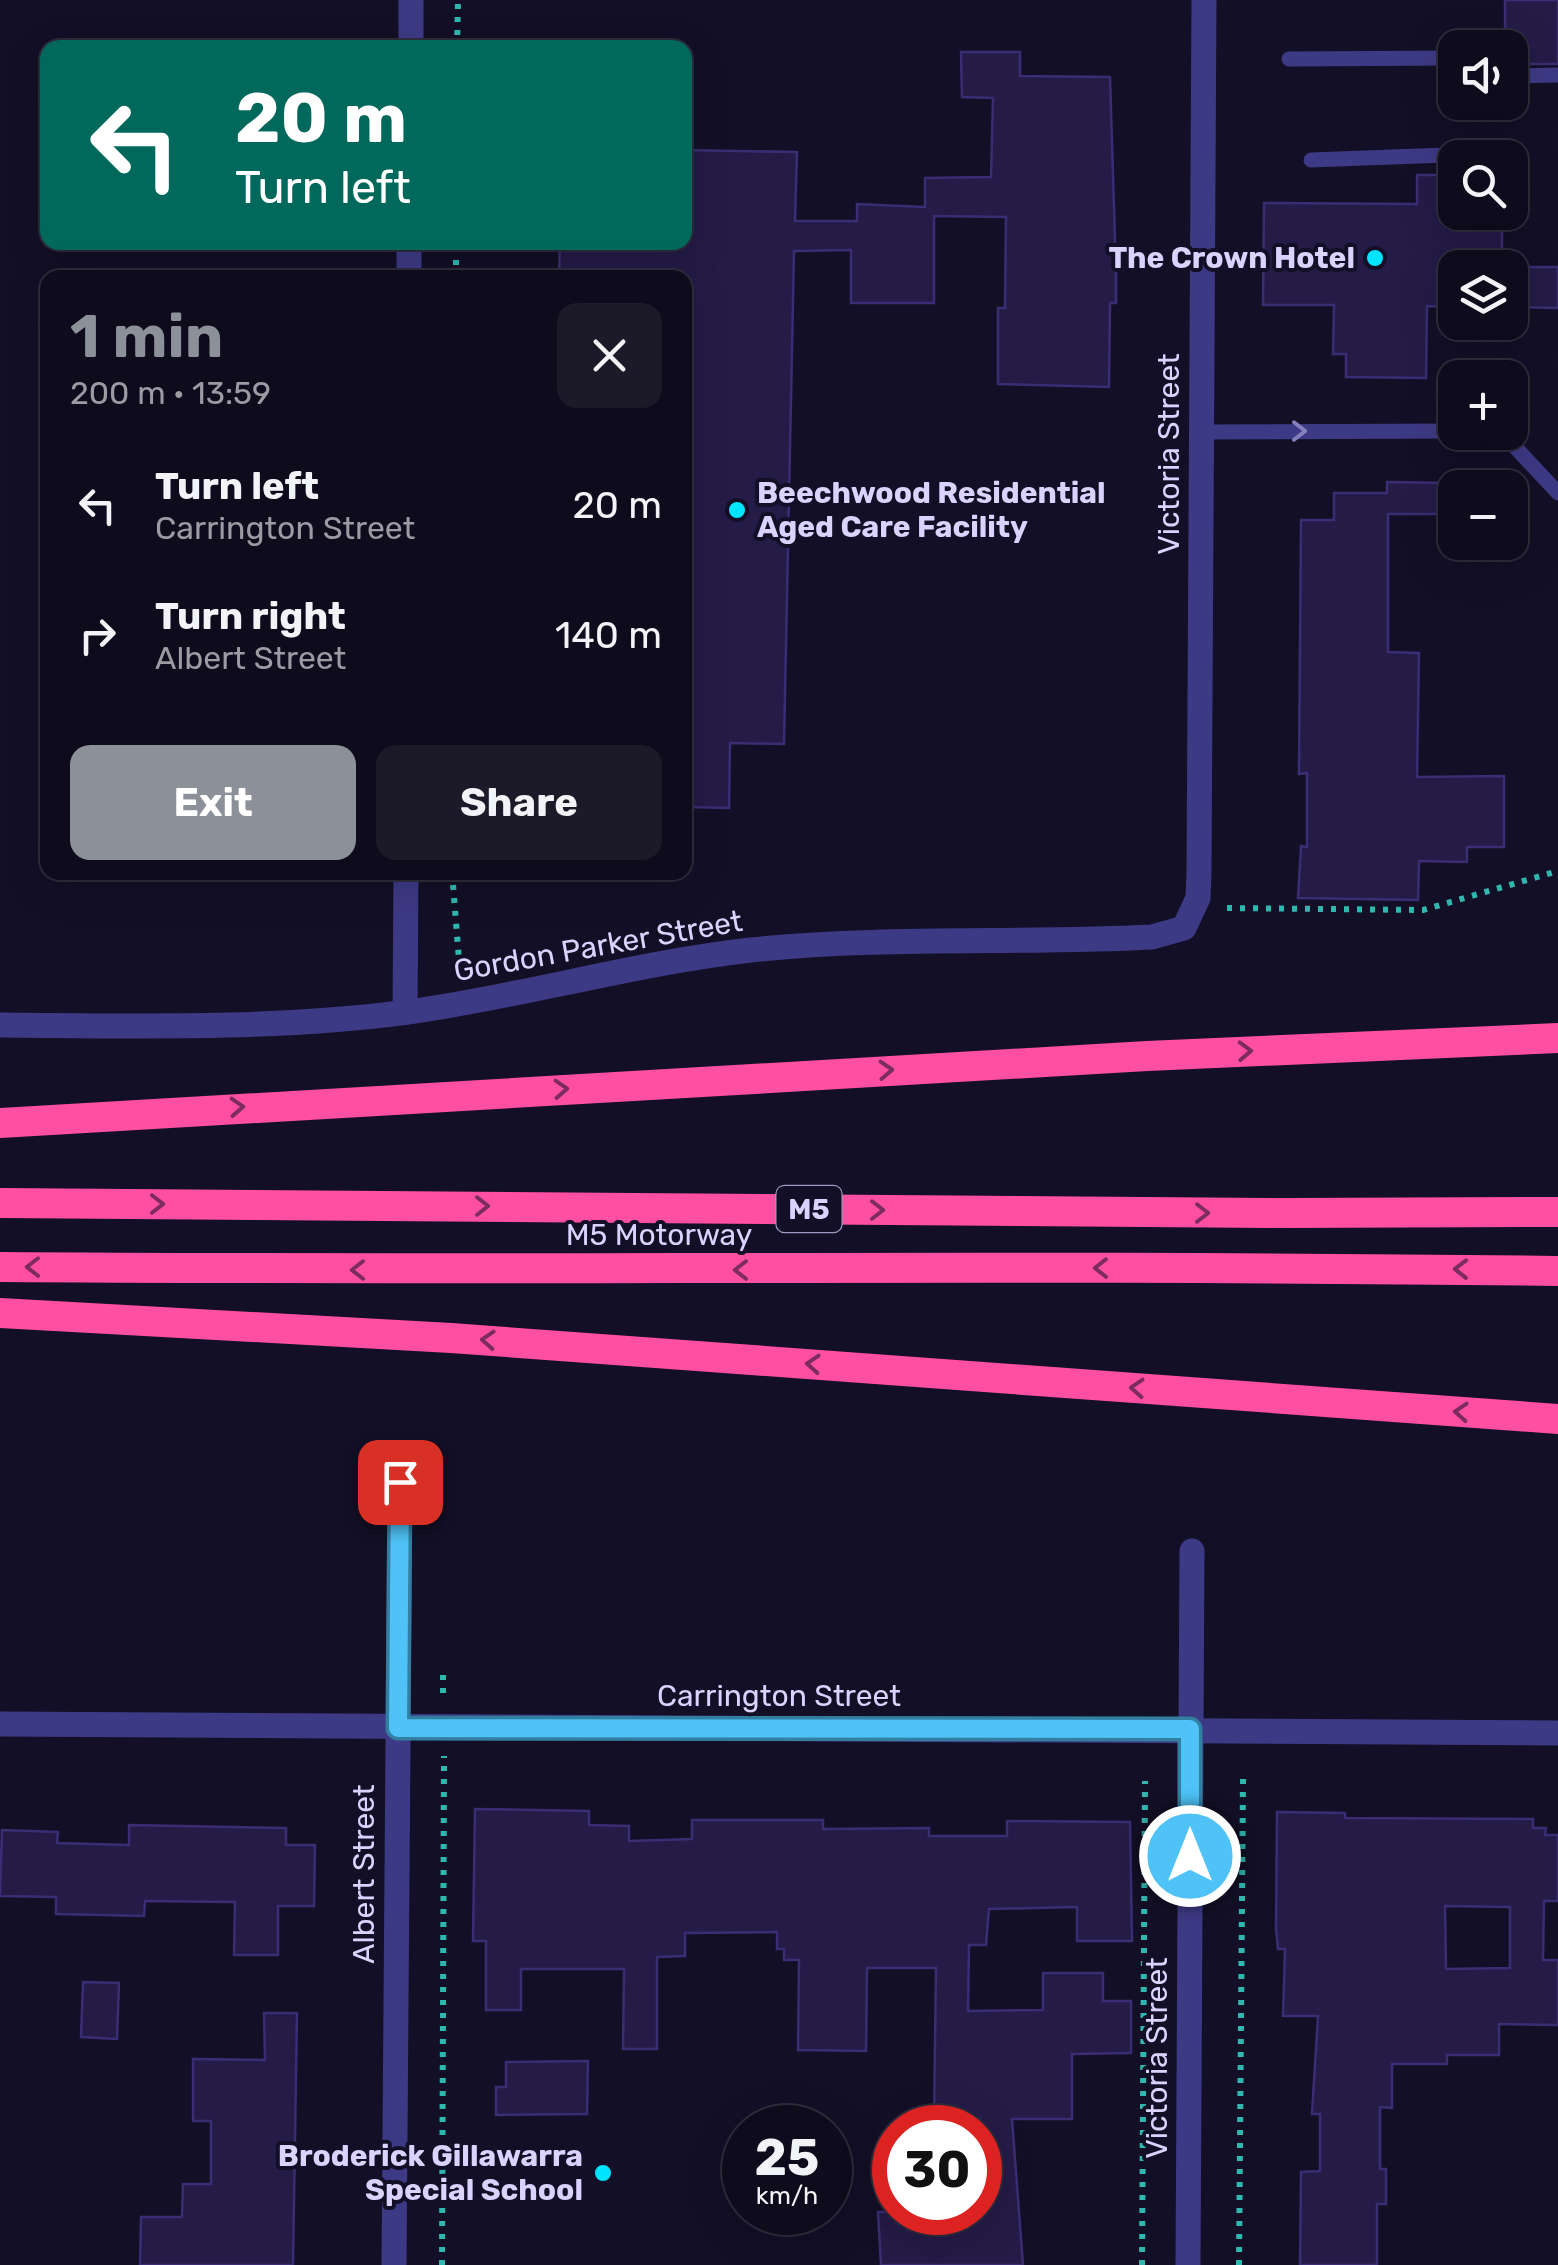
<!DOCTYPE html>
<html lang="en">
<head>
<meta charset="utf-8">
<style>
	body { margin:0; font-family:Rubik,sans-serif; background:#1c1929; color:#f1f3f6; height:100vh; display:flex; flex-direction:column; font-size:38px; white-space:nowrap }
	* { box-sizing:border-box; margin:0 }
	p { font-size:32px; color:#9b9ba3 }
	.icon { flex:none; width:55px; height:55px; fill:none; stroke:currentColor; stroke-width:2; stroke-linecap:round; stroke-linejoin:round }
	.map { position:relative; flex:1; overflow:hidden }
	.details { position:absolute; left:40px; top:270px; width:652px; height:610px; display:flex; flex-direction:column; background:#0e0b1c; border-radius:20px; box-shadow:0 10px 40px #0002,0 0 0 2px #2e2b3b }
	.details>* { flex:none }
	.guide { position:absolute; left:40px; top:40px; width:652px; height:210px; border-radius:20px; box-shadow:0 10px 40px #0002,0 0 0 2px #2e2b3b; background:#00695c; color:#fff; overflow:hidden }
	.fabs { position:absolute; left:1438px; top:30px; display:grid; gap:20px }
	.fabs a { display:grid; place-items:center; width:90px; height:90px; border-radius:20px; background:#0e0b1c; box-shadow:0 10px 40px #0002,0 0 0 2px #2e2b3b; font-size:50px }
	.speed { position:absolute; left:722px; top:2105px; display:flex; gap:20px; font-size:50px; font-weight:700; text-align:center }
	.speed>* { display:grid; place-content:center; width:130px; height:130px; border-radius:50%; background:#0e0b1c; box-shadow:0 10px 40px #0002,0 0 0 2px #2e2b3b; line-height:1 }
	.speed small { font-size:25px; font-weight:400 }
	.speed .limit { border:15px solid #d22; background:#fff; color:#111 }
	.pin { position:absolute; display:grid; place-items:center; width:85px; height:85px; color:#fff; margin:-42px; border-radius:20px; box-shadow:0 5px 15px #0006 }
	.me { position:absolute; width:110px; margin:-55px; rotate:0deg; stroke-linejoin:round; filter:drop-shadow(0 0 8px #0008) }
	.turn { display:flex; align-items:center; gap:35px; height:210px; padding:0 30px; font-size:45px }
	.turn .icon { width:130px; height:130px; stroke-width:2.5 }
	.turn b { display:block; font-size:70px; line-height:85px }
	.round { display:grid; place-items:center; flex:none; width:105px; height:105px; border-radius:20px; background:#1c1929 }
	.summary { display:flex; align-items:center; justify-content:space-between; height:170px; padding:0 30px }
	h1 { font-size:60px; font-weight:700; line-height:75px; color:#8c9099 }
	.primary-button { display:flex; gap:20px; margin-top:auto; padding:20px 30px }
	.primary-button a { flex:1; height:115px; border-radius:20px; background:#8c9099; color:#fff; font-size:40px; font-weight:700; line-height:115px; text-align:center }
	.primary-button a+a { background:#1c1929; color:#f1f3f6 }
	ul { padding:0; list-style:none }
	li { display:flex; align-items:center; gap:30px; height:130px; padding:0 30px }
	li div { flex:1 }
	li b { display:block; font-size:38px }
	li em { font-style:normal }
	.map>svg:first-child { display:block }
	.building { fill:#241b47; stroke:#3b2d73; stroke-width:2.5; fill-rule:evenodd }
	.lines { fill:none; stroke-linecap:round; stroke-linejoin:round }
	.path { stroke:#2fb8b0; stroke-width:6; stroke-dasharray:5 8; stroke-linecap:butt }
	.lane { stroke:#3d3a85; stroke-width:15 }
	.street { stroke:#3d3a85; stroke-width:25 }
	.highway { stroke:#ff4fa3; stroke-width:30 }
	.oneway { stroke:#837fbc }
	.oneway2 { stroke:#7d2c5e }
	.route-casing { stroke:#337fa1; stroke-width:25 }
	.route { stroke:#4fc3f7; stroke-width:18 }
	.poi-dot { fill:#00e5ff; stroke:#130f26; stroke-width:4 }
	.labels { text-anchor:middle; stroke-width:8; stroke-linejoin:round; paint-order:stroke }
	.shield { fill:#130f26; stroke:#9e99be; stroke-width:2.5 }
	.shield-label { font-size:28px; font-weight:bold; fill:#d9d4ff }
	.poi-label { font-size:30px; font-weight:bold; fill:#d9d4ff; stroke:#130f26; text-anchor:end }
	.street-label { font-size:30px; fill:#d9d4ff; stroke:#130f26 }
</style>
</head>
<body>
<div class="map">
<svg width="1558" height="2265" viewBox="0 0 1558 2265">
	<rect width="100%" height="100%" fill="#130f26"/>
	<g class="building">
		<polygon points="1505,0 1558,0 1558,64 1524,64 1524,53 1510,53 1510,48 1505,48"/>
		<polygon points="961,52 1020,52 1020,76 1110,77 1116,272 1116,303 1110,303 1109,387 998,384 998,308 1005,308 1006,217 934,216 934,303 851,303 851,250 794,251 784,744 730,743 729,808 685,807 685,278 559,278 560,242 685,242 685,150 797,152 795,221 857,221 857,204 925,207 925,178 991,177 993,98 962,97"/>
		<polygon points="1417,175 1455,175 1455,212 1502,212 1502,267 1558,267 1558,308 1510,307 1510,268 1455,268 1455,307 1427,306 1426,378 1346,377 1346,354 1333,354 1334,305 1263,305 1264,203 1417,204"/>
		<polygon points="1387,482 1510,484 1510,488 1455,488 1455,514 1388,514 1388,652 1419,653 1417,777 1504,776 1504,847 1467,847 1467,862 1419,861 1418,900 1298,898 1301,846 1307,847 1307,773 1299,774 1301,520 1334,520 1334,493 1387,493"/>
		<polygon points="475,1809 589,1811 589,1825 629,1826 629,1841 692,1839 692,1820 823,1820 823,1829 929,1828 929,1836 1007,1836 1007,1821 1130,1822 1132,1941 1077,1941 1077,1907 989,1909 986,1945 969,1945 968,2011 1043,2010 1043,1973 1103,1973 1103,2001 1131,2001 1131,2053 1072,2054 1072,2119 1012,2119 1023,2265 881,2265 878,2212 980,2212 980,2119 934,2119 936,1968 867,1968 866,2051 798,2050 799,1960 784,1960 784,1949 777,1949 777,1932 685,1933 685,1956 657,1957 657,2049 623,2049 624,1969 521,1969 521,2010 486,2010 486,1941 473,1941"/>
		<path d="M1277,1812L1345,1813V1818L1533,1819V1828H1546L1545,1835H1558V1901H1544L1543,1960H1558V2025L1499,2024V2055H1447V2064H1392V2108L1380,2107V2169H1386V2204H1377V2265H1300L1301,2172L1320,2171V2114H1312L1318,2016H1283L1285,1949H1278L1276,1928ZM1445,1906L1510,1907V1968L1446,1969Z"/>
		<polygon points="129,1825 286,1828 286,1845 315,1845 314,1906 278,1906 278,1955 234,1955 235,1902 145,1901 144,1916 56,1914 56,1897 0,1896 2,1830 58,1832 57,1843 129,1845"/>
		<polygon points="83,1982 119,1983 117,2039 81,2037"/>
		<polygon points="264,2013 297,2013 293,2265 140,2265 141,2217 182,2217 183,2184 211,2184 211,2121 193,2121 193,2059 265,2060"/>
		<polygon points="588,2061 587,2114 496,2115 496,2087 506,2087 506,2062"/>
	</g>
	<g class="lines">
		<g class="path">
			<polyline points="457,48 458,0"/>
			<polyline points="456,278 456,242"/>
			<polyline points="452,872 459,960"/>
			<polyline points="1227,908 1423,910 1558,871"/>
			<polyline points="443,1675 443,1699"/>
			<polyline points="442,2265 444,1756"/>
			<polyline points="1142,2265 1145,1781"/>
			<polyline points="1239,2265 1243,1779"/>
		</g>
		<g class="lane">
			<polyline points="1289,59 1455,58"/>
			<polyline points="1510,76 1558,75"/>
			<polyline points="1311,160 1473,154"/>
			<polyline points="1201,432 1455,431"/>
			<polyline points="1501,432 1558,493"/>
		</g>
		<g class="street">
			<polyline points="411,48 411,0"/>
			<polyline points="409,278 409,242"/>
			<polyline points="405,1012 406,872"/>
			<path d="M0,1025C136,1026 273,1030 408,1012C524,996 635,963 751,950C885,936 1018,944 1152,937L1184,928L1198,898L1199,873L1204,0"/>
			<polyline points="0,1724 1558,1733"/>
			<polyline points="394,2265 400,1482"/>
			<polyline points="1188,2265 1192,1551"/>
		</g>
		<g class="highway">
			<polyline points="0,1123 1147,1056 1558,1038"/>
			<polyline points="0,1203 1285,1213 1558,1212"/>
			<path d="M0,1267C519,1271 1039,1264 1558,1271"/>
			<polyline points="0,1313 451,1338 1558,1419"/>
		</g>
	</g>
	<defs><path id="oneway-chevron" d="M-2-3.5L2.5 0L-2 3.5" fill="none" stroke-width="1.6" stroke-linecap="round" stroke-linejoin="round" transform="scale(2.5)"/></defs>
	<use class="oneway" href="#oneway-chevron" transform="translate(1299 431)"/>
	<g class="oneway2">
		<use href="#oneway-chevron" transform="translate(1245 1051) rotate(-2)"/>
		<use href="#oneway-chevron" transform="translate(886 1070) rotate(-3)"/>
		<use href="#oneway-chevron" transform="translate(561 1089) rotate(-3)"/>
		<use href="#oneway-chevron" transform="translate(237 1107) rotate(-3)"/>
		<use href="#oneway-chevron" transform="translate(157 1204)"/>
		<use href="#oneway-chevron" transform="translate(482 1206)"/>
		<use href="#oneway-chevron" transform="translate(877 1210)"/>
		<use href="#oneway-chevron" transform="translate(1202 1213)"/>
		<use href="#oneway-chevron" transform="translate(33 1267) rotate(-180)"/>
		<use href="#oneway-chevron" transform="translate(1101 1268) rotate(180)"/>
		<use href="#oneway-chevron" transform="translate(1461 1269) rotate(-179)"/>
		<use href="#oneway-chevron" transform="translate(358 1270) rotate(-180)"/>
		<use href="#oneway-chevron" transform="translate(741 1270) rotate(180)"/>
		<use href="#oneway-chevron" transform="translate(488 1340) rotate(-176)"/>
		<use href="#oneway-chevron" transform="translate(813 1364) rotate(-176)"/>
		<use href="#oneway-chevron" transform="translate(1137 1388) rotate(-176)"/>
		<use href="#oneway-chevron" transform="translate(1461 1412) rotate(-176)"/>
	</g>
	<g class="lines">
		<g class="route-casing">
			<polyline id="route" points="400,1482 398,1728 1190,1729 1190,1856"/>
		</g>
		<use href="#route" class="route"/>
	</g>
	<g class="poi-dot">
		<circle cx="1375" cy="258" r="10"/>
		<circle cx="737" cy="510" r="10"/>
		<circle cx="603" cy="2173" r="10"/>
	</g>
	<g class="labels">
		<rect class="shield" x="776.5" y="1186" width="65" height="46" rx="8"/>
		<g class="shield-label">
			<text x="809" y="1219">M5</text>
		</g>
		<g class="poi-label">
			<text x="1355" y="268">The Crown Hotel</text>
			<text x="757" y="503" text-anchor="start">Beechwood Residential<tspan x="757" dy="34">Aged Care Facility</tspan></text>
			<text x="583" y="2166">Broderick Gillawarra<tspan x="583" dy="34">Special School</tspan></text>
		</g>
		<g class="street-label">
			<text transform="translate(1169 454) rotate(-90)" y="10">Victoria Street</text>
			<text transform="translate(598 946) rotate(-10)" y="10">Gordon Parker Street</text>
			<text x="659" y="1245">M5 Motorway</text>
			<text x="779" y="1706">Carrington Street</text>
			<text transform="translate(364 1874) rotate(-90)" y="10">Albert Street</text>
			<text transform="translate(1157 2058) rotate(-90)" y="10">Victoria Street</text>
		</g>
	</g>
</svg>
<div class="fabs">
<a><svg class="icon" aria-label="sound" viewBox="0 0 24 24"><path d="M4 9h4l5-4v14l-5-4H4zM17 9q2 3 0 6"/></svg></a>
<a><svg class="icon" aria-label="search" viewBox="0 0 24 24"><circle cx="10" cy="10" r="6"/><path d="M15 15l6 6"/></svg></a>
<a><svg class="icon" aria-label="layers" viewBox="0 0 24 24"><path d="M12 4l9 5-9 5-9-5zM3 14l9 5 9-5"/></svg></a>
<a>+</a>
<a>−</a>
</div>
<div class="speed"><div>25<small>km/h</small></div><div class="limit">30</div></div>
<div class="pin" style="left:400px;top:1482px;background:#d93025"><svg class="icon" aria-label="arrive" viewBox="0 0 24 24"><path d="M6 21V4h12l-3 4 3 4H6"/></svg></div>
<svg class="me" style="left:1190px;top:1856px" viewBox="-20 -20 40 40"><circle r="17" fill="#4fc3f7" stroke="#fff" stroke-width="3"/><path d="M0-11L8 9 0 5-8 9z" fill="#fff"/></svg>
<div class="guide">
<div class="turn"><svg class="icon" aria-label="left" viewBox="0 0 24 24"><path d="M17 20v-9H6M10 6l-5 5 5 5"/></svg><div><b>20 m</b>Turn left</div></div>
</div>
<section class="details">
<div class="summary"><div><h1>1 min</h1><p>200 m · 13:59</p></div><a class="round"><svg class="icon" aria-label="close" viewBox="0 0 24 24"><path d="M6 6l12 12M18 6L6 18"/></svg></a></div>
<ul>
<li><svg class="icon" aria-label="left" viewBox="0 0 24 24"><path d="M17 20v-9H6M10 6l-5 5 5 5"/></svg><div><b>Turn left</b><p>Carrington Street</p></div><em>20 m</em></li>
<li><svg class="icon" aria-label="right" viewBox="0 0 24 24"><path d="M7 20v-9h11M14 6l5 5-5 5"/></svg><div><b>Turn right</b><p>Albert Street</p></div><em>140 m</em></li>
</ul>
<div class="primary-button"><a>Exit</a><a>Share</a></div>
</section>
</div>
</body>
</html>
